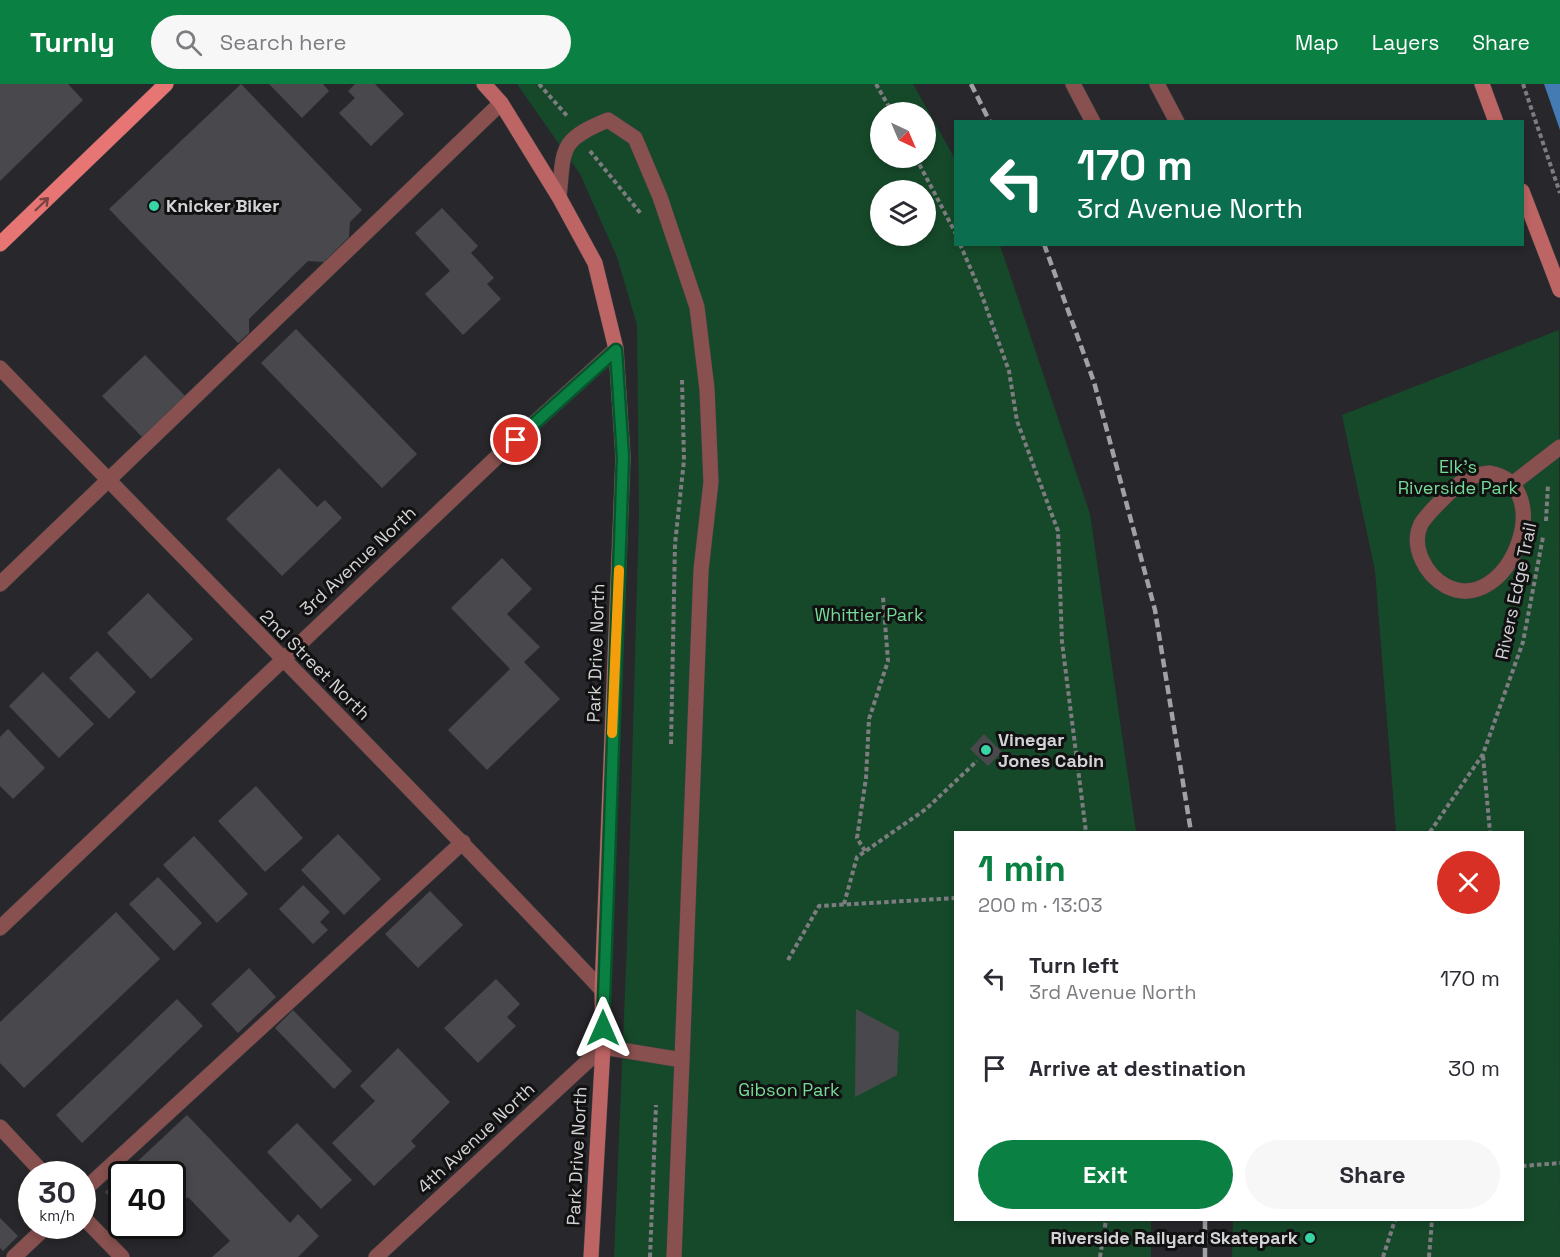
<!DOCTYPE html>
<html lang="en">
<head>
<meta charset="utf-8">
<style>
	body { margin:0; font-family:"Space Grotesk",sans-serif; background:#f7f7f7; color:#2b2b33; height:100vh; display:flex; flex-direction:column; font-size:22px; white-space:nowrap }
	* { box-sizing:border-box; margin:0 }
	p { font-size:20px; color:#7c7c81 }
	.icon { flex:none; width:33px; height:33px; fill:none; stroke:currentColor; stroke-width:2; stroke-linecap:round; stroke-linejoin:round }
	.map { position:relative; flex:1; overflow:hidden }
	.panel { position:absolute; left:954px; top:747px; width:570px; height:390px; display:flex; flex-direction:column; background:#fff; border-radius:0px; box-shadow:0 3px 9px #0003 }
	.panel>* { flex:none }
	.hud { position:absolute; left:954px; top:36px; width:570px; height:126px; border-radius:0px; box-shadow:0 3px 9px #0003; background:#0b6e4f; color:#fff; overflow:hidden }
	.needle { width:39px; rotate:136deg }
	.tools { position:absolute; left:870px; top:18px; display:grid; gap:12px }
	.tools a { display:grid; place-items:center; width:66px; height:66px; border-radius:50%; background:#fff; box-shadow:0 3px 9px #0003; font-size:30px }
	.speed { position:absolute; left:18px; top:1077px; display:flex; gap:12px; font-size:30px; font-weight:700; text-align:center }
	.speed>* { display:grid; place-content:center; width:78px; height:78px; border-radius:50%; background:#fff; box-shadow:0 3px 9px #0003; line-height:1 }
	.speed small { font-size:15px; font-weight:400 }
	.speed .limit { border:3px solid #111; border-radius:9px; background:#fff; color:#111 }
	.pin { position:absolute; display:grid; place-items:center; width:51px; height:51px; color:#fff; margin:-26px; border:3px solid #fff; border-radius:50%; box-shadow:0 2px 6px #0007 }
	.me { position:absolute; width:66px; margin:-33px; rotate:0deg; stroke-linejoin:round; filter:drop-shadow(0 0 4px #0008) }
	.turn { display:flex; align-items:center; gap:21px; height:126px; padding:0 24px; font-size:27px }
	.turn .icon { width:78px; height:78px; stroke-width:2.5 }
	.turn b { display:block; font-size:42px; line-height:51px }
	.round { display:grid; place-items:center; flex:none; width:63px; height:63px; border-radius:32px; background:#f7f7f7 }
	.headline { display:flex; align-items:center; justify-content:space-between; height:102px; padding:0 24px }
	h1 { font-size:36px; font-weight:600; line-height:45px; color:#0b8043 }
	.action { display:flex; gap:12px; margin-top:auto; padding:12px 24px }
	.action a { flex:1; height:69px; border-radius:36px; background:#0b8043; color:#fff; font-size:24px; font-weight:600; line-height:69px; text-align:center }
	.action a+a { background:#f7f7f7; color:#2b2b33 }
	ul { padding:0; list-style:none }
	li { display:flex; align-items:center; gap:18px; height:90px; padding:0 24px }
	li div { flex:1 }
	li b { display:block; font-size:22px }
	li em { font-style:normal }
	header { display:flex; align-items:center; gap:36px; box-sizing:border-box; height:84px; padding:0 30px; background:#0b8043; color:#fff }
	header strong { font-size:28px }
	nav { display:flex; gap:33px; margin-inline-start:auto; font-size:21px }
	.search { width:420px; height:54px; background:#f7f7f7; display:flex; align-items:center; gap:15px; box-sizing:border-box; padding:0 21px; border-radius:33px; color:#7c7c81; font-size:22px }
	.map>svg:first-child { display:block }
	.green { fill:#16492a; fill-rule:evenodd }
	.water { fill:#457bb3 }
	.building { fill:#49494d }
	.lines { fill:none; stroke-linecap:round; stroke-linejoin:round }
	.lane-casing { stroke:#434246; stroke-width:16 }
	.street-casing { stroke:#434246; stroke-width:16 }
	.secondary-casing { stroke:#434246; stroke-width:16 }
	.primary-casing { stroke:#434246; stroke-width:16 }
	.path { stroke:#7d7c80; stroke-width:4; stroke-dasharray:4.5 3; stroke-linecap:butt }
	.lane { stroke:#88514f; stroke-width:15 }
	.street { stroke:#88514f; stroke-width:15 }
	.secondary { stroke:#bd6564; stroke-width:15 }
	.primary { stroke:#e67574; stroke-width:15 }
	.rail { stroke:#a1a0a3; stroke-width:4.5; stroke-dasharray:9 4.5; stroke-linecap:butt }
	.oneway { stroke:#7c4343 }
	.route-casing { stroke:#07532c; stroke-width:15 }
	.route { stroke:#0b8043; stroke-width:10 }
	.slow { stroke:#f59e0b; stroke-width:10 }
	.poi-dot { fill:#37d4a6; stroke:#111112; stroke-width:2 }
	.labels { text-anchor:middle; stroke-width:6; stroke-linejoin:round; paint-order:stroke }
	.poi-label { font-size:18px; font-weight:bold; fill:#d3d2d5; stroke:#111112; text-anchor:start }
	.park-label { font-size:18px; fill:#76db98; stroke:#111112 }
	.street-label { font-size:18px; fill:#d3d2d5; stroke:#111112 }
</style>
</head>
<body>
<header>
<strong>Turnly</strong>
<div class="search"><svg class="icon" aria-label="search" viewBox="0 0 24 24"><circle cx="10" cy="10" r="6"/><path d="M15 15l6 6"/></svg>Search here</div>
<nav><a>Map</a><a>Layers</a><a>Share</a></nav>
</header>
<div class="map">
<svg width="1560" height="1173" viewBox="0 0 1560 1173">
	<rect width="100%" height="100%" fill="#28272b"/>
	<g class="green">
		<path d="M517,0H913L955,75L956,160L1000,161L1090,430L1136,748H956V1136H1151V1173H614L627,859L639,429L637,241L617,173L580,90ZM880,28H926V74H880ZM880,106H926V152H880Z"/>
		<polygon points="1559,246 1560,1173 1232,1173 1233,1136 1522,1136 1522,748 1396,748 1375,487 1342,331"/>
	</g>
	<polygon class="water" points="1544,0 1560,0 1560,46"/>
	<g class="building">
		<polygon points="0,0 68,0 83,16 0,97"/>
		<polygon points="241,0 362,126 350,138 349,153 324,178 308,177 249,235 249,249 238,259 109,125"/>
		<polygon points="269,0 323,0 329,7 302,34"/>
		<polygon points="355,0 375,0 404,30 371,62 339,29 355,14 348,7"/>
		<polygon points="442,124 478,162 471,169 494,194 487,200 501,215 463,251 425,210 450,187 415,149"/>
		<polygon points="296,245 417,370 382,404 261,279"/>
		<polygon points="145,271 186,313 143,354 102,312"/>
		<polygon points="279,384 317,423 325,416 342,434 282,492 226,435"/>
		<polygon points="502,474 532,505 507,530 540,563 524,578 560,615 487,686 448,646 510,585 451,524"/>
		<polygon points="148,509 193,555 151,595 107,549"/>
		<polygon points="97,567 136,608 109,635 69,594"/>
		<polygon points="43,588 94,640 59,674 9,622"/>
		<polygon points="8,645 45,684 13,715 0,702 0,653"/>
		<polygon points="984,650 1002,668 988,682 970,665"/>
		<polygon points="256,702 303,754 265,788 218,737"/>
		<polygon points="338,750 381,795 344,831 301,786"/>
		<polygon points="194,752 248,810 217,839 163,781"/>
		<polygon points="158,793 202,839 174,867 129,820"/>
		<polygon points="303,801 330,828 320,838 328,846 313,860 279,825"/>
		<polygon points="430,807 463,841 418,884 385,850"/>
		<polygon points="116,828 160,875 24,1004 0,979 0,938"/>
		<polygon points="249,884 276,913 238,949 211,920"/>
		<polygon points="496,895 520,920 507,933 516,942 478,979 444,944"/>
		<polygon points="177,915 203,942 82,1059 56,1031"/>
		<polygon points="856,925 899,948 897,991 855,1013"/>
		<polygon points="293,926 352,987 334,1005 275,944"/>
		<polygon points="398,964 450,1018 411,1057 416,1062 374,1102 332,1059 375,1017 360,1002"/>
		<polygon points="187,1031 290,1139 298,1130 319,1152 298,1173 212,1173 230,1157 188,1113 172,1128 172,1090 124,1090"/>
		<polygon points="297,1039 352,1096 321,1125 267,1068"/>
		<polygon points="122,1093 122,1125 105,1108"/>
		<polygon points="0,1134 18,1152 3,1167 0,1164"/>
		<polygon points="137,1142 158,1142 147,1152"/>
	</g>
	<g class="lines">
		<g class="lane-casing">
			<g id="lane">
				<polyline points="1073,0 1093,38"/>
				<polyline points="1157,0 1177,38"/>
				<path d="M559,113C564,64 559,56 608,36L635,54L660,113L697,223L707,305L711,398L701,486L682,976"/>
				<path d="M1489,389C1560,401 1508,534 1446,502C1426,491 1410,463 1421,440C1426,431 1454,403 1463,397C1471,392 1479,390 1489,389Z"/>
				<polyline points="1516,397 1560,363"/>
				<polyline points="0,500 501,19"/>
				<polyline points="603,963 682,976 674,1173"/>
				<polyline points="82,1108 463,758"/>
				<polyline points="14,1173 47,1142"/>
			</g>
		</g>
		<g class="street-casing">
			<g id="street">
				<path d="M0,284C200,492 405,696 602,906"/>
				<polyline points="0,844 499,371 616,265"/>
				<polyline points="0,1043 44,1090"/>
				<polyline points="82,1132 122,1173"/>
				<polyline points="376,1173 603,963"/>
			</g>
		</g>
		<g class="secondary-casing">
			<g id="secondary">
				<polyline points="484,0 501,19 559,113 595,179 616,265 623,373 602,906 603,963 591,1173"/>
				<polyline points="1482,0 1496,38"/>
				<polyline points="1522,107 1560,206"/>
			</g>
		</g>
		<g class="primary-casing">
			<polyline id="primary" points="0,160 166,0"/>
		</g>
		<g class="path">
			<polyline points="539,0 568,33"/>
			<polyline points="876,0 892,28"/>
			<polyline points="1523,0 1560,109"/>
			<polyline points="590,67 642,131"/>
			<polyline points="916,74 956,150"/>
			<polyline points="960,160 981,209 1009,287 1017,337 1058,447 1062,558 1086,748"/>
			<polyline points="1546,437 1548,400"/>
			<polyline points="671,660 675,460 684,376 682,296"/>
			<polyline points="1483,672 1490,748"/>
			<polyline points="1430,748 1483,670 1523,558 1543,453"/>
			<polyline points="865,767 857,754 866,694 869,635 888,577 883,513"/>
			<polyline points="844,820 857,773 926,725 977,677"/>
			<polyline points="788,876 819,822 956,814"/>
			<polyline points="1522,1082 1560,1079"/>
			<polyline points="650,1173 656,1021"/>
			<polyline points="1100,1173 1106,1136"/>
			<polyline points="1383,1173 1395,1136"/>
			<polyline points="1429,1173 1432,1136"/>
		</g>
		<use href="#lane" class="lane"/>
		<use href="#street" class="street"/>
		<use href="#secondary" class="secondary"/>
		<use href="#primary" class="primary"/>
		<g class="rail">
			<polyline points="971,0 990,38"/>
			<polyline points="1044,160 1094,298 1155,526 1191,748"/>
			<polyline points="1205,1173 1205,1136"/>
		</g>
	</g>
	<defs><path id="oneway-shaft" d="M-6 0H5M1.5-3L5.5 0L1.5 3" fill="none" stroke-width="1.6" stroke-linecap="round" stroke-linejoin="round" transform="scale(1.5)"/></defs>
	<use class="oneway" href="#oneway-shaft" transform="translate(42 120) rotate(-44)"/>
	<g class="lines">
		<g class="route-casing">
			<polyline id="route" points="516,356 616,266 623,373 603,944"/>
		</g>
		<use href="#route" class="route"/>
		<polyline class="slow" points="612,649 619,486"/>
	</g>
	<g class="poi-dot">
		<circle cx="154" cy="122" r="6"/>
		<circle cx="986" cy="666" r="6"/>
		<circle cx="1310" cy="1154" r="6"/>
	</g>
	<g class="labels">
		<g class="poi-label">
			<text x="166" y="128">Knicker Biker</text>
			<text x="998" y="662">Vinegar<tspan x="998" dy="21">Jones Cabin</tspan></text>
			<text x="1298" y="1160" text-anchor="end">Riverside Railyard Skatepark</text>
		</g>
		<g class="park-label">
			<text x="1458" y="389">Elk's<tspan x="1458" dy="21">Riverside Park</tspan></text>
			<text x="869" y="537">Whittier Park</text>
			<text x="789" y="1012">Gibson Park</text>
		</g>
		<g class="street-label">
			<text transform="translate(358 477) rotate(-43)" y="6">3rd Avenue North</text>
			<text transform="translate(1516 507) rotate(-78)" y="6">Rivers Edge Trail</text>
			<text transform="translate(596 569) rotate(-88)" y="6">Park Drive North</text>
			<text transform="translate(315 581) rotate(45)" y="6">2nd Street North</text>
			<text transform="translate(476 1054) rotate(-43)" y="6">4th Avenue North</text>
			<text transform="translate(577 1072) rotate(-87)" y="6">Park Drive North</text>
		</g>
	</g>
</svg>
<div class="tools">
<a><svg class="needle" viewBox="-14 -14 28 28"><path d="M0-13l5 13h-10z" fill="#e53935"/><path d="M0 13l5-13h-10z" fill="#7c7c81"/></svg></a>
<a><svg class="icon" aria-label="layers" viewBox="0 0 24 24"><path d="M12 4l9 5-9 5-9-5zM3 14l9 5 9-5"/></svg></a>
</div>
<div class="speed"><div>30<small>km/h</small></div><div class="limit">40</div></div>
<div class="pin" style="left:516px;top:356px;background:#d93025"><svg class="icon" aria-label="arrive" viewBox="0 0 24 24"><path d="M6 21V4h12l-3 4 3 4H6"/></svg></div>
<svg class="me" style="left:603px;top:944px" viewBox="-20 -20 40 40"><path d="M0-17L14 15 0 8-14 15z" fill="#0b8043" stroke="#fff" stroke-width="4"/></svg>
<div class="hud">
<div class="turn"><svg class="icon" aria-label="left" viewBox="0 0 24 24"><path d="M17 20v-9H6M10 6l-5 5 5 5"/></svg><div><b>170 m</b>3rd Avenue North</div></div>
</div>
<section class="panel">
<div class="headline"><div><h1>1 min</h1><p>200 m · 13:03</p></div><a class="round" style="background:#d93025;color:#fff"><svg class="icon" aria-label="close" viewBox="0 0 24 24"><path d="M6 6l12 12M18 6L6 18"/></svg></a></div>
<ul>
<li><svg class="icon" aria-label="left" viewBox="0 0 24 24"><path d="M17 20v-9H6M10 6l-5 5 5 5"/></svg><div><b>Turn left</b><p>3rd Avenue North</p></div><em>170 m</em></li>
<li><svg class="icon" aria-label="arrive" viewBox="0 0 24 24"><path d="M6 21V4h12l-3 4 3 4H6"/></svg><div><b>Arrive at destination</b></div><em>30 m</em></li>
</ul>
<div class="action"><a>Exit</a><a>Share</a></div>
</section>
</div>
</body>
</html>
